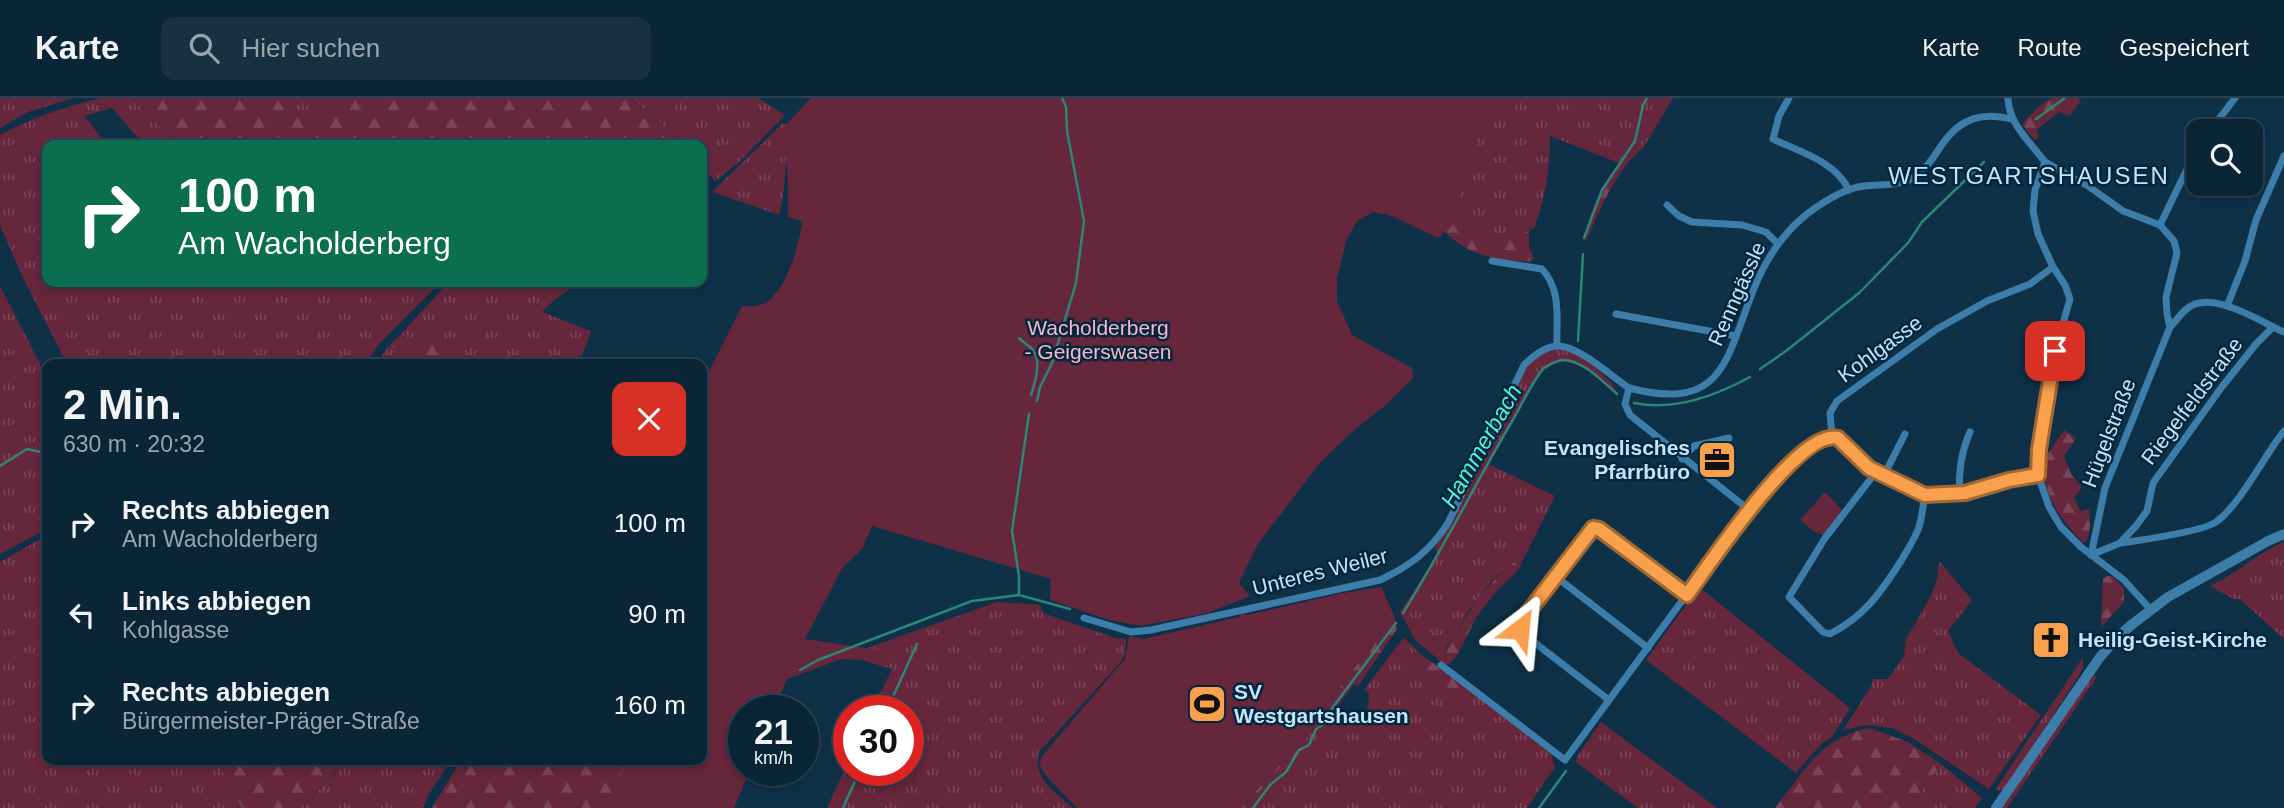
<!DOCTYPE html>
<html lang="de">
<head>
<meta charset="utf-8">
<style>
	body { margin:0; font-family:Helvetica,sans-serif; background:#183142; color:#f1f3f6; height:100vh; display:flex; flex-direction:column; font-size:26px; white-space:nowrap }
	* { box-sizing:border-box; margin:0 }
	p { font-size:23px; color:#99a5ad }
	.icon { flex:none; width:38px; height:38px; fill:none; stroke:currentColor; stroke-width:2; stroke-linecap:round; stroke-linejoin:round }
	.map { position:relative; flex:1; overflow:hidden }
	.panel { position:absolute; left:42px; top:261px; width:665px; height:406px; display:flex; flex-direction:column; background:#0a2536; border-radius:14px; box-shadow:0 4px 10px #0003,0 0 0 2px #2a4251 }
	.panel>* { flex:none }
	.banner { position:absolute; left:42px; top:42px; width:665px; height:147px; border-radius:14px; box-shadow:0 4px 10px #0003,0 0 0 2px #2a4251; background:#0b6e4f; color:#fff; overflow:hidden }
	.controls { position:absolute; left:2186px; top:21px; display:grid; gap:14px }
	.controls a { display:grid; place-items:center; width:77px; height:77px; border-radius:14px; background:#0a2536; box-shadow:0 4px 10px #0003,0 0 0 2px #2a4251; font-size:35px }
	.speed { position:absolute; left:728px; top:597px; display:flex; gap:14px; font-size:35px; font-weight:700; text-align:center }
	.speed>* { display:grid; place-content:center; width:91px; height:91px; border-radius:50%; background:#0a2536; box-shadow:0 4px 10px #0003,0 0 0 2px #2a4251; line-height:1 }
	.speed small { font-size:18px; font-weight:400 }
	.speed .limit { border:10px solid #d22; background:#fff; color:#111 }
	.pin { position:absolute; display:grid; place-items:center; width:60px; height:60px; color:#fff; margin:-30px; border-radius:14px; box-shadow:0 4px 10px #0006 }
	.me { position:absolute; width:77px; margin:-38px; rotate:29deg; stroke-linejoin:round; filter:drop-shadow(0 0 5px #0008) }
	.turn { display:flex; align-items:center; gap:24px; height:147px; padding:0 21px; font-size:32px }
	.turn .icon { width:91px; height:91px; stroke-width:2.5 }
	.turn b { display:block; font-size:49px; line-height:60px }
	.round { display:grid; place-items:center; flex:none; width:74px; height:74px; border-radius:14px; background:#183142 }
	.summary { display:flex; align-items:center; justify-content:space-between; height:119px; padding:0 21px }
	h1 { font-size:42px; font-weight:600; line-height:52px }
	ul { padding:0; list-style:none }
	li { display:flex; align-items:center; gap:21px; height:91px; padding:0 21px }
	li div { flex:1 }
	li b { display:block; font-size:26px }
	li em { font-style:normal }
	header { display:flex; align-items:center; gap:42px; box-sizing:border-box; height:98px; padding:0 35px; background:#0a2536; border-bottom:2px solid #2a4251 }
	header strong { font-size:33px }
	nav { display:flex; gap:38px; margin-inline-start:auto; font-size:24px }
	.search { width:490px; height:63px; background:#183142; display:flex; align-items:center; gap:18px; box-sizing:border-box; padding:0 24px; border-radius:14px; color:#99a5ad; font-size:26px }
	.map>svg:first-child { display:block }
	.grass { fill:url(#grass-tufts) }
	.forest { fill:url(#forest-firs) }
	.green { fill:#66263c }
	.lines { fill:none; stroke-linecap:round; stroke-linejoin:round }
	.stream { stroke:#2c8678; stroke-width:2.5 }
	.minor { stroke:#3d7da9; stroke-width:7 }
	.secondary { stroke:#3d7da9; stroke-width:10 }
	.route-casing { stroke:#a26831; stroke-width:18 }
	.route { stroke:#f9a04c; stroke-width:12 }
	.labels { text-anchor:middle; stroke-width:5; stroke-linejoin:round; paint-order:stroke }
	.street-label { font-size:21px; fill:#c3e3fb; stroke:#03273d }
	.park-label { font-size:21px; fill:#fab5c8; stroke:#03273d }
	.poi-label { font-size:21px; font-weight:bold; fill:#c3e3fb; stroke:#03273d; text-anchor:start }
	.water-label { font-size:23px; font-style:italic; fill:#4ef3da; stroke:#03273d }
	.quarter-label { font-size:24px; letter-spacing:2px; fill:#c3e3fb; stroke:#03273d }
</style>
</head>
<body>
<header>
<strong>Karte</strong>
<div class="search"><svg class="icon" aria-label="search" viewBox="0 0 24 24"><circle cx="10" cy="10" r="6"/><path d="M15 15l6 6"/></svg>Hier suchen</div>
<nav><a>Karte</a><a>Route</a><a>Gespeichert</a></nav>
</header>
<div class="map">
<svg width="2284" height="710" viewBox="0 0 2284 710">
	<defs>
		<pattern id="grass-tufts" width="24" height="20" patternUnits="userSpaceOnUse" patternTransform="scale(1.75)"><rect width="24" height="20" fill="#66263c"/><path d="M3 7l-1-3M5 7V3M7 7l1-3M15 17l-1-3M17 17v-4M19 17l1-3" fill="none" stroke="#7a4559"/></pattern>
		<pattern id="forest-firs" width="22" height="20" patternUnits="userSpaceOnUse" patternTransform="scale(1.75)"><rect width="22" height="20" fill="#66263c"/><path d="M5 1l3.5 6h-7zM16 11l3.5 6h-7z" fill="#7a4559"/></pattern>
	</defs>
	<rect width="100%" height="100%" fill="#0e3148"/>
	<g class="grass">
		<polygon points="0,0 73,0 28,14 0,30"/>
		<path d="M101,0H132L178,47H144L112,10L85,18L106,47H47V184H441L377,248L366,266H67L24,182L0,127V37C33,19 64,9 101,0Z"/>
		<polygon points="283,0 341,0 313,23 296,15"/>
		<polygon points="630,0 758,0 785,17 738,65 715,83 702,69 702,47 681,47 656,21"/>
		<path d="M1460,0H1673L1643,50L1619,65L1550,38C1550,70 1546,99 1534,130C1518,140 1490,143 1473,136C1467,133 1461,125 1456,120Z"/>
		<path d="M783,25L786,26C786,57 787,87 779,117L712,94Z"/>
		<polygon points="449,184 581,184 555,201 542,214 591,233 579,266 477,266 456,252 428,238 420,247 401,236"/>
		<polygon points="0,188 47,279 47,431 0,456"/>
		<polygon points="389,248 446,266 376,266"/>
		<path d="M1552,252C1557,252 1565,252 1570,253C1581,257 1615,283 1617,295C1603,284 1581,263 1562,264C1554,265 1547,270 1541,274L1488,366L1555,398L1527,454L1491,483L1469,512L1457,535L1446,549L1444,566L1416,543L1400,514L1438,456L1435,450L1455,413L1526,267L1538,258Z"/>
		<polygon points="47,437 47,662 213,662 222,672 242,710 0,710 0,464"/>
		<path d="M2284,444V541L2240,501H2233L2210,488C2237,476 2257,455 2284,444Z"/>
		<polygon points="1939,463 1972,502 1948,533 1958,555 2041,617 1989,691 1911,639 1892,630 1867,627 1843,632 1872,587 1872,581 1888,581 1904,558 1906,541 1930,500 1937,482"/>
		<polygon points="1699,489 1850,610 1832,639 1822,645 1796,675 1646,562"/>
		<path d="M997,504L1040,507L1043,515L1115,540L1126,541L1125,556L1119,566L1039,654C1032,681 1055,693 1073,710H827L849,662V672H908V612H872L892,571L862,562L836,561Z"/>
		<polygon points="1404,539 1418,554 1416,569 1470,592 1551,656 1555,669 1527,710 1245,710 1327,616 1332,616 1347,624 1361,622 1368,608 1369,595 1364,592"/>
		<polygon points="2083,559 2083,570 2075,584 2005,690 2002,692 1995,692"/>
		<polygon points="2093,577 2097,579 2007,710 2001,710"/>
		<polygon points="1601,624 1717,710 1638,710 1577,665 1576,660"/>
		<polygon points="335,662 451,662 429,696 423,710 301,710 339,672"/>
		<polygon points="1941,666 1982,700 1975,710 1910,710"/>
	</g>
	<g class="forest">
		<polygon points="132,0 283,0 296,15 313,23 341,0 629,0 656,21 681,47 178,47"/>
		<polygon points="2052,0 2078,0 2081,2 2070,18 2059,14 2036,32 2039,39 2035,43 2022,26 2039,8"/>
		<path d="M1643,50C1616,72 1601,109 1587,141L1584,143C1587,121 1603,82 1619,66C1625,59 1635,55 1643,50Z"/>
		<path d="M1458,97L1456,120C1461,125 1467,133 1473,136C1491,143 1511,138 1529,133V149L1534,160L1529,164C1494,161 1469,159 1443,132Z"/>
		<polygon points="401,236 419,247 423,240 428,238 456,252 477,266 446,266 389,248"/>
		<path d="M2064,332L2076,340L2064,358L2071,376L2082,389L2074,400L2080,413L2089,411C2090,422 2092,437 2084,445C2057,418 2048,404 2041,366Z"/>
		<path d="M1527,454L1518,472L1495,495L1477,518L1458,556L1449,566H1444C1446,545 1449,548 1459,532C1479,494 1494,480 1527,454Z"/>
		<polygon points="2107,478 2112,478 2124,490 2124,504 2101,529 2103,481"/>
		<polygon points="1394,517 1397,531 1358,588 1354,586 1332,616 1327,616 1245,710 1241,710 1294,650"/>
		<polygon points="1418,554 1470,592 1459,597 1416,569"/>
		<path d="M1869,630L1908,644L1941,666L1910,710H1775C1803,675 1821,639 1869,630Z"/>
		<polygon points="213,662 335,662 339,671 301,710 242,710 222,672"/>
		<polygon points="461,662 676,662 646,710 432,710"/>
	</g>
	<g class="green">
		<path d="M811,0H1491L1456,105L1455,125L1438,140L1392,118L1373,114L1357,123L1346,143L1337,180V203L1352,237L1412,270L1413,280L1386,307L1354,332L1318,367L1258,446L1239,485L1250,498L1208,515L1141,528L1109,522L1050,502L1051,481L872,428L862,451L843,469L805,541L879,552L876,559L844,560L787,581L774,612H744V672H750L734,710H605L627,662H702V287L742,208C753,209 764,208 772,200C788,184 800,145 802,123L788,119V84L785,45L771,43Z"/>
		<polygon points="1825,394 1842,412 1824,437 1814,434 1800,422"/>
		<polygon points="1381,489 1394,517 1294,650 1241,710 1077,710 1046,678 1039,666 1042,658 1125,561 1129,538 1143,541 1239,519 1243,513 1247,517 1343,495"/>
	</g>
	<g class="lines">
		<g class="stream">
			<polyline points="2036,21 2065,0"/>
			<polyline points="1584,140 1602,92 1635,43 1643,7 1647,0"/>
			<path d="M1019,240C1023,244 1030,248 1033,252C1042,264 1035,284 1031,297"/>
			<polyline points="1578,243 1583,156"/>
			<polyline points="1760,271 1786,253 1859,195 1908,145 1922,124 1984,64"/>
			<polyline points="1037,303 1040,289 1052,265 1076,185 1084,123 1067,33 1066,9 1062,0"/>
			<path d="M1634,305C1675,313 1715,298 1750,279"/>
			<polyline points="0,368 27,351 41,354"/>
			<polyline points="1019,496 1019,478 1012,433 1029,316"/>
			<path d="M1403,515C1442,453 1474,388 1511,325C1519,312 1534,280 1544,270C1548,267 1558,262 1563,262C1583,262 1603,284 1617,296"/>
			<polyline points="800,572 818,562 972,503 1019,497 1070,511"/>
			<polyline points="887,612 917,546"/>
			<polyline points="843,710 860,672"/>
			<polyline points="1253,710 1270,687 1286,674 1299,652 1309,647 1316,631 1327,624 1330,613 1396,525"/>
			<polyline points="1539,710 1566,673"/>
		</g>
		<g class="minor">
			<path d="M1789,0L1779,18L1773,41C1800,54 1835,63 1849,92"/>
			<path d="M2008,0C2008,25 2031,45 2045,64L2035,92L2033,113L2038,136L2053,169L2065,187L2070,201L2055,253L2050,276L2039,351L2038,377L2049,409L2061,429L2081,449L2124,482L2151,512"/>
			<polyline points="2210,33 2235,0"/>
			<polyline points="2045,64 2088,88 2123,113 2160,127 2189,67 2198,52"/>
			<polyline points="1667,107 1679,118 1692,124 1742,127 1766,134 1777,145"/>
			<path d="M1492,163L1542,171C1562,193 1556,220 1557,248"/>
			<polyline points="2227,208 2245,163 2256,122 2284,58"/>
			<polyline points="1616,216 1736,238"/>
			<path d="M2170,229C2178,221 2184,210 2195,206C2220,197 2261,224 2284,234"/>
			<path d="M1629,290C1723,314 1725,264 1753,193C1765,162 1782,136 1807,116C1823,104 1845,90 1864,88C1883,86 1899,89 1916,78C1928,69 1935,57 1943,45C1962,19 1983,14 2012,21"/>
			<polyline points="1832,338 1838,339 1869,370 1925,397 1965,395 2009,382 2038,377"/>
			<polyline points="1682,361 1694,348 1729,340"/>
			<path d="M1876,374L1825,440L1789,499L1823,534L1830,536C1865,518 1881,494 1901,463C1907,452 1915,441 1919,429C1922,419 1923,408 1925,397"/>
			<polyline points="1884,377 1905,336"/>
			<path d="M1960,395C1958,373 1961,355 1970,334"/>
			<path d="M2121,445C2141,442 2202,434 2216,424C2240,407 2264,358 2284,333"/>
			<polyline points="2091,457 2105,390 2170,229 2167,216 2166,199 2177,155 2174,143 2160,127"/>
			<polyline points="2091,457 2120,445 2136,428 2147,413 2153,385 2221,290 2256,246 2273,229"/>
			<polyline points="1555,478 1648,550"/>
			<path d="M1084,520L1131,534L1151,532L1380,482C1410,468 1431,452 1448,425L1524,267C1532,259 1544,249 1557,248C1578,247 1611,278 1629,290L1625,306L1630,317L1749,412"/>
			<path d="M1441,567L1565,662L1765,390C1785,371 1806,345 1832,338L1830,315L1837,303L1937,231L1987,203L2030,186L2053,169"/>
			<polyline points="1609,602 1526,538 1520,531 1520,525 1593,430 1599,431 1687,497"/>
		</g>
		<polyline class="secondary" points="1996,710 2100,559 2115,542 2130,528 2168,499 2268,443 2284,436"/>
	</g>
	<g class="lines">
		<g class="route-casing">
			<path id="route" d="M1520,531V525L1593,430L1599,431L1687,497C1709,467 1800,329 1838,340L1869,370L1925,397L1965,395L2009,382L2038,377L2039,351L2055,253"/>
		</g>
		<use href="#route" class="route"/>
	</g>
	<defs>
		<g id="office-square" transform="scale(2.0125)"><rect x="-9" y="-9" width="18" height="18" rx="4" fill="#f9a04c" stroke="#03273d"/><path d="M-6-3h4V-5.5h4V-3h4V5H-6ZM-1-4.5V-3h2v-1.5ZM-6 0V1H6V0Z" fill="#111"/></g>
		<g id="church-square" transform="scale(2.0125)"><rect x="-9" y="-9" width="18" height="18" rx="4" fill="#f9a04c" stroke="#03273d"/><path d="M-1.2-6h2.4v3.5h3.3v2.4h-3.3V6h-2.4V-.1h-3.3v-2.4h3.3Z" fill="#111"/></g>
		<g id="stadium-square" transform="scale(2.0125)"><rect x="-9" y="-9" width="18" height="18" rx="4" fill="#f9a04c" stroke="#03273d"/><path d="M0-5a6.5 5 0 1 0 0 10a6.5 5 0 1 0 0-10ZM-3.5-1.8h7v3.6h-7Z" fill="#111"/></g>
	</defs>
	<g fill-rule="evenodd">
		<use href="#office-square" x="1717" y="362"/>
		<use href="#church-square" x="2051" y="542"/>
		<use href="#stadium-square" x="1207" y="606"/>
	</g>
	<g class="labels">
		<g class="street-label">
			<text transform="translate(1737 196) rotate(-66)" y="7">Renngässle</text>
			<text transform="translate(1880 251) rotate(-36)" y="7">Kohlgasse</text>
			<text transform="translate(2192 303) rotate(-53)" y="7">Riegelfeldstraße</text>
			<text transform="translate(2109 335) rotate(-69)" y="7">Hügelstraße</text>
			<text transform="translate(1320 474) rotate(-14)" y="7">Unteres Weiler</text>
		</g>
		<g class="park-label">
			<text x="1098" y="237">Wacholderberg<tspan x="1098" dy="24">- Geigerswasen</tspan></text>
		</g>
		<g class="poi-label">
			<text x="1690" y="357" text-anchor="end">Evangelisches<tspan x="1690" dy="24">Pfarrbüro</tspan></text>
			<text x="2078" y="549">Heilig-Geist-Kirche</text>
			<text x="1234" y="601">SV<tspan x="1234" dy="24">Westgartshausen</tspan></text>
		</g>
		<g class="water-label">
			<text transform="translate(1481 348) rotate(-60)" y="8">Hammerbach</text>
		</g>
		<g class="quarter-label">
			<text x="2029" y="86">WESTGARTSHAUSEN</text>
		</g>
	</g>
</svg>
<div class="controls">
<a><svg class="icon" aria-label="search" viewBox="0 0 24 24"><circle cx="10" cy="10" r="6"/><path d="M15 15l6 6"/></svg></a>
</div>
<div class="speed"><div>21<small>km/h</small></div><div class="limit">30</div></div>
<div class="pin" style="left:2055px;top:253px;background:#d93025"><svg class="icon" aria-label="arrive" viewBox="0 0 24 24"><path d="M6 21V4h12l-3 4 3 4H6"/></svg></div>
<svg class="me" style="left:1520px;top:531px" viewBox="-20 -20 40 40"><path d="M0-17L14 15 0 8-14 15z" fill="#f9a04c" stroke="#fff" stroke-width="4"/></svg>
<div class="banner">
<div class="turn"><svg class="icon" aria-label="right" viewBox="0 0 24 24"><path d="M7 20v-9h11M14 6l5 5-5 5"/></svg><div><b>100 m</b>Am Wacholderberg</div></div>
</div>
<section class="panel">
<div class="summary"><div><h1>2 Min.</h1><p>630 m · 20:32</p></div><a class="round" style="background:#d93025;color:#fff"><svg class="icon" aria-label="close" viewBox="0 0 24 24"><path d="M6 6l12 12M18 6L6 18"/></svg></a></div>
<ul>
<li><svg class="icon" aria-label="right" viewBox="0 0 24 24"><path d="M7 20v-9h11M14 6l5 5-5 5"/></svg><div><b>Rechts abbiegen</b><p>Am Wacholderberg</p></div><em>100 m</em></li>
<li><svg class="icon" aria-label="left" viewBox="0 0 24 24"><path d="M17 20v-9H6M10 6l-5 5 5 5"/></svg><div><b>Links abbiegen</b><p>Kohlgasse</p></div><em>90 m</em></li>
<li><svg class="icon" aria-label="right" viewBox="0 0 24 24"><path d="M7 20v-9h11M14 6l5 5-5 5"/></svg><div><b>Rechts abbiegen</b><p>Bürgermeister-Präger-Straße</p></div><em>160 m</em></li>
</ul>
</section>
</div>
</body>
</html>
